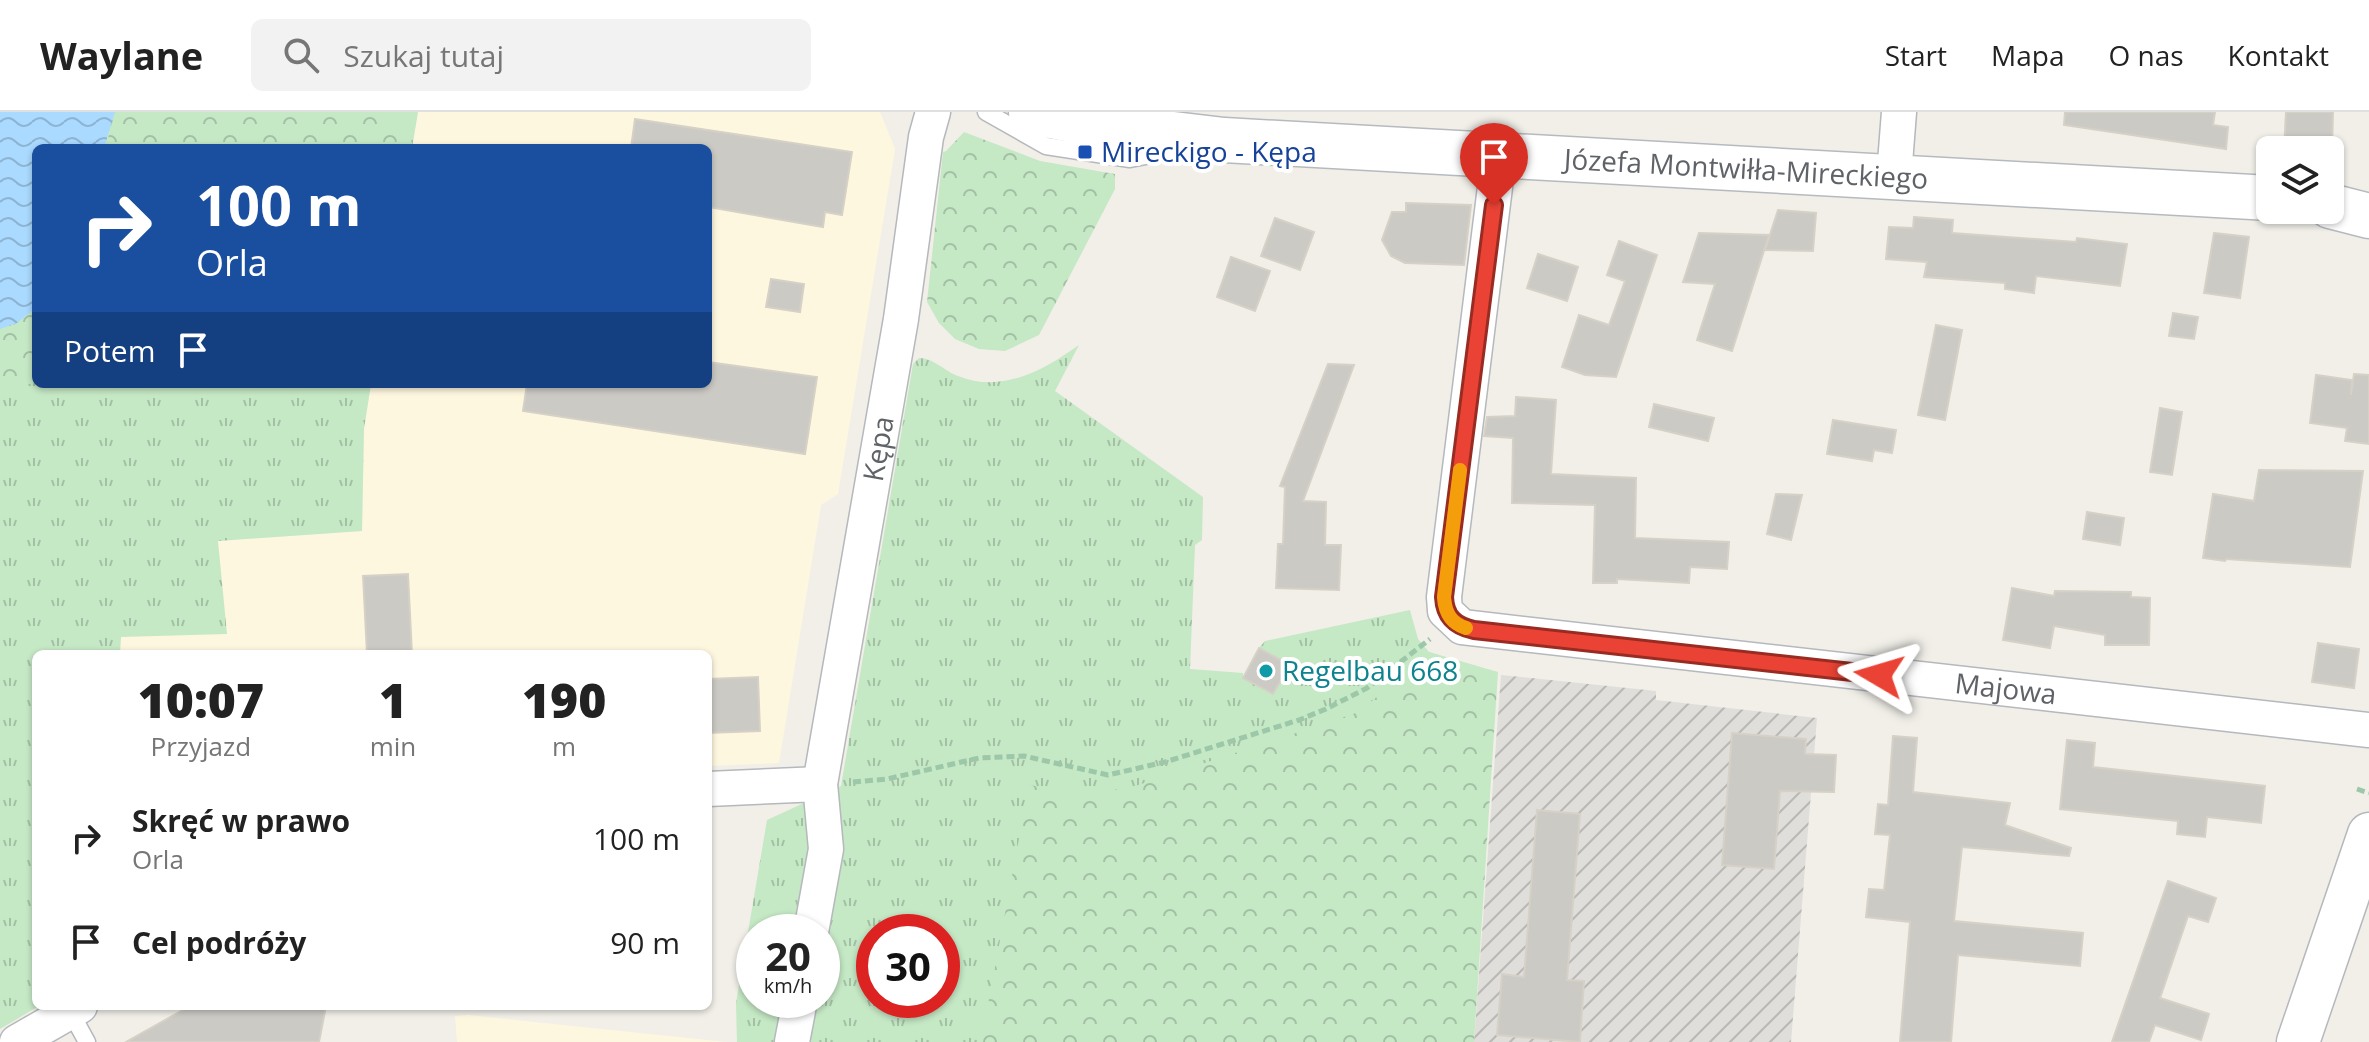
<!DOCTYPE html>
<html lang="pl">
<head>
<meta charset="utf-8">
<style>
	body { margin:0; font-family:"Open Sans",sans-serif; background:#f2f2f2; color:#222; height:100vh; display:flex; flex-direction:column; font-size:30px; white-space:nowrap }
	* { box-sizing:border-box; margin:0 }
	p { font-size:26px; color:#767676 }
	.icon { flex:none; width:44px; height:44px; fill:none; stroke:currentColor; stroke-width:2; stroke-linecap:round; stroke-linejoin:round }
	.map { position:relative; flex:1; overflow:hidden }
	.panel { position:absolute; left:32px; top:538px; width:680px; height:360px; display:flex; flex-direction:column; background:#fff; border-radius:12px; box-shadow:0 2px 6px #0004 }
	.panel>* { flex:none }
	.banner { position:absolute; left:32px; top:32px; width:680px; height:244px; border-radius:12px; box-shadow:0 2px 6px #0004; background:#1a4fa0; color:#fff; overflow:hidden }
	.tools { position:absolute; left:2256px; top:24px; display:grid; gap:16px }
	.tools a { display:grid; place-items:center; width:88px; height:88px; border-radius:12px; background:#fff; box-shadow:0 2px 6px #0004; font-size:40px }
	.speed { position:absolute; left:736px; top:802px; display:flex; gap:16px; font-size:40px; font-weight:700; text-align:center }
	.speed>* { display:grid; place-content:center; width:104px; height:104px; border-radius:50%; background:#fff; box-shadow:0 2px 6px #0004; line-height:1 }
	.speed small { font-size:20px; font-weight:400 }
	.speed .limit { border:12px solid #d22; background:#fff; color:#111 }
	.pin { position:absolute; display:grid; place-items:center; width:68px; height:68px; color:#fff; margin:-82px -34px; border-radius:50% 50% 50% 0; rotate:-45deg; box-shadow:0 0 8px #0007 }
	.pin .icon { rotate:45deg }
	.me { position:absolute; width:88px; margin:-44px; rotate:277deg; stroke-linejoin:round; filter:drop-shadow(0 0 6px #0008) }
	.turn { display:flex; align-items:center; gap:28px; height:168px; padding:0 32px; font-size:36px }
	.turn .icon { width:104px; height:104px; stroke-width:2.5 }
	.turn b { display:block; font-size:56px; line-height:68px }
	.then { display:flex; align-items:center; height:76px; padding:0 32px; background:#0003; gap:16px; font-size:30px }
	.eta { display:flex; justify-content:space-evenly; align-items:center; height:136px; text-align:center }
	.eta b { font-size:48px; font-weight:800; line-height:56px }
	ul { padding:0; list-style:none }
	li { display:flex; align-items:center; gap:24px; height:104px; padding:0 32px }
	li div { flex:1 }
	li b { display:block; font-size:30px }
	li em { font-style:normal }
	header { display:flex; align-items:center; gap:48px; box-sizing:border-box; height:112px; padding:0 40px; background:#fff; border-bottom:2px solid #e0e0e0 }
	header strong { font-size:38px }
	nav { display:flex; gap:44px; margin-inline-start:auto; font-size:28px }
	.search { width:560px; height:72px; background:#f2f2f2; display:flex; align-items:center; gap:20px; box-sizing:border-box; padding:0 28px; border-radius:12px; color:#767676; font-size:30px }
	.map>svg:first-child { display:block }
	.commercial { fill:#fef7e0 }
	.industrial { fill:url(#industrial-furrows) }
	.grass { fill:url(#grass-tufts); fill-rule:evenodd }
	.forest { fill:url(#forest-crowns) }
	.water { fill:url(#water-waves) }
	.building { fill:#cccac5; stroke:#d6d1c6; stroke-width:2 }
	.lines { fill:none; stroke-linecap:round; stroke-linejoin:round }
	.service-casing { stroke:#b5b8bc; stroke-width:19 }
	.minor-casing { stroke:#b5b8bc; stroke-width:37 }
	.tertiary-casing { stroke:#b5b8bc; stroke-width:45 }
	.secondary-casing { stroke:#b6babf; stroke-width:47 }
	.path { stroke:#9cc7a9; stroke-width:5; stroke-dasharray:8 4; stroke-linecap:butt }
	.service { stroke:#fff; stroke-width:16 }
	.minor { stroke:#fff; stroke-width:34 }
	.tertiary { stroke:#fff; stroke-width:42 }
	.secondary { stroke:#fff; stroke-width:44 }
	.route-casing { stroke:#982c22; stroke-width:20 }
	.route { stroke:#ea4335; stroke-width:14 }
	.slow { stroke:#f59e0b; stroke-width:14 }
	.transit-dot { fill:#1a4fb4; stroke:#fff; stroke-width:3 }
	.culture-dot { fill:#0f9aa8; stroke:#fff; stroke-width:3 }
	.labels { text-anchor:middle; stroke-width:8; stroke-linejoin:round; paint-order:stroke }
	.transit-label { font-size:28px; fill:#164399; stroke:#fff; text-anchor:start }
	.street-label { font-size:28px; fill:#5f6368; stroke:#fff }
	.culture-label { font-size:28px; fill:#0d838f; stroke:#fff; text-anchor:start }
</style>
</head>
<body>
<header>
<strong>Waylane</strong>
<div class="search"><svg class="icon" aria-label="search" viewBox="0 0 24 24"><circle cx="10" cy="10" r="6"/><path d="M15 15l6 6"/></svg>Szukaj tutaj</div>
<nav><a>Start</a><a>Mapa</a><a>O nas</a><a>Kontakt</a></nav>
</header>
<div class="map">
<svg width="2369" height="930" viewBox="0 0 2369 930">
	<defs>
		<pattern id="industrial-furrows" width="10" height="10" patternUnits="userSpaceOnUse" patternTransform="scale(2)"><rect width="10" height="10" fill="#e0deda"/><path d="M-1 1l2-2M0 10L10 0M9 11l2-2" fill="none" stroke="#b9b8b5"/></pattern>
		<pattern id="grass-tufts" width="24" height="20" patternUnits="userSpaceOnUse" patternTransform="scale(2)"><rect width="24" height="20" fill="#c5e8c5"/><path d="M3 7l-1-3M5 7V3M7 7l1-3M15 17l-1-3M17 17v-4M19 17l1-3" fill="none" stroke="#a3c0a4"/></pattern>
		<pattern id="forest-crowns" width="20" height="18" patternUnits="userSpaceOnUse" patternTransform="scale(2)"><rect width="20" height="18" fill="#c5e8c5"/><path d="M2 6a3 3 0 1 1 6 0M12 15a3 3 0 1 1 6 0" fill="none" stroke="#a3c0a4"/></pattern>
		<pattern id="water-waves" width="16" height="10" patternUnits="userSpaceOnUse" patternTransform="scale(2)"><rect width="16" height="10" fill="#aadaff"/><path d="M0 5q4-4 8 0t8 0" fill="none" stroke="#8eb4d2"/></pattern>
	</defs>
	<rect width="100%" height="100%" fill="#f1efe8"/>
	<g class="commercial">
		<polygon points="418,0 880,0 895,37 838,382 821,393 779,651 708,654 708,542 120,542 120,525 218,429 362,419 364,317 371,272 708,272 708,36 412,36"/>
		<polygon points="468,903 487,905 726,930 457,930 455,904"/>
	</g>
	<polygon class="industrial" points="1501,563 1656,579 1656,588 1817,606 1791,930 1474,930"/>
	<g class="grass">
		<polygon points="0,0 418,0 412,36 36,36 36,272 371,272 364,317 362,419 218,429 227,522 121,525 120,542 36,542 36,894 39,894 0,917"/>
		<path d="M1079,233L1055,279L1203,385L1202,428L1195,433L1190,557L1243,561V566L1273,582L1289,553L1259,536L1265,529L1410,498L1418,527L1429,540L1495,561L1473,930H737L736,891L767,708L841,674L913,252L919,246C934,246 944,259 958,264C1002,282 1044,258 1079,233ZM754,820H822V888H754ZM874,820H942V888H874Z"/>
	</g>
	<g class="forest">
		<polygon points="116,0 404,0 395,36 105,36"/>
		<polygon points="964,20 1040,49 1115,62 1115,77 1039,223 1005,239 979,237 955,227 939,211 927,190 943,40 946,39"/>
		<polygon points="36,196 36,271 4,275 0,273 0,218 18,211"/>
		<polygon points="1429,540 1498,560 1474,930 981,930 1029,673 1067,680 1126,677 1359,600"/>
	</g>
	<polygon class="water" points="0,0 115,0 104,36 36,36 36,196 17,211 0,217"/>
	<g class="building">
		<polygon points="2065,0 2215,0 2213,13 2228,15 2226,37 2064,13"/>
		<polygon points="2286,0 2333,0 2332,38 2284,38"/>
		<polygon points="635,7 852,40 842,103 825,100 823,115 708,95 708,36 631,36"/>
		<polygon points="1406,91 1471,93 1464,153 1405,151 1391,144 1382,128 1392,100 1406,100"/>
		<polygon points="1778,98 1816,101 1813,139 1765,138"/>
		<polygon points="1914,105 1953,108 1952,121 2076,130 2077,126 2127,132 2120,174 2036,164 2034,181 2005,177 2005,171 1924,165 1927,150 1886,147 1889,115 1913,116"/>
		<polygon points="1275,106 1314,120 1300,158 1261,144"/>
		<polygon points="1699,121 1769,123 1732,239 1697,228 1715,172 1683,170"/>
		<polygon points="2214,121 2249,125 2240,186 2204,181"/>
		<polygon points="1619,129 1657,143 1616,265 1585,263 1562,255 1579,203 1609,213 1625,169 1607,163"/>
		<polygon points="1538,142 1578,155 1567,189 1527,176"/>
		<polygon points="1231,145 1270,159 1255,199 1217,185"/>
		<polygon points="771,167 804,172 800,200 766,195"/>
		<polygon points="2173,201 2198,205 2194,227 2169,224"/>
		<polygon points="1936,213 1962,218 1945,308 1918,303"/>
		<polygon points="708,250 817,265 805,342 523,299 527,272 708,272"/>
		<polygon points="1328,252 1354,253 1303,389 1326,390 1325,433 1341,433 1339,478 1276,476 1278,432 1283,432 1285,375 1280,374"/>
		<polygon points="2354,262 2369,263 2369,332 2345,329 2347,316 2310,311 2316,263 2352,268 2351,283"/>
		<polygon points="1516,285 1556,288 1551,362 1636,366 1635,426 1729,430 1727,457 1690,455 1689,471 1617,467 1617,471 1593,471 1595,393 1512,391 1513,326 1484,324 1487,305 1515,304"/>
		<polygon points="1654,292 1714,306 1708,329 1649,315"/>
		<polygon points="2160,296 2182,300 2172,363 2150,360"/>
		<polygon points="1833,308 1896,318 1892,341 1874,338 1872,349 1827,342"/>
		<polygon points="2259,358 2363,359 2350,455 2226,447 2225,449 2203,446 2213,382 2254,389"/>
		<polygon points="1776,382 1802,383 1791,428 1767,422"/>
		<polygon points="2087,400 2124,406 2120,433 2083,427"/>
		<polygon points="408,462 412,542 367,542 363,464"/>
		<polygon points="2012,476 2054,484 2055,479 2131,480 2131,485 2150,486 2149,533 2105,533 2105,523 2054,514 2050,536 2003,528"/>
		<polygon points="2318,531 2359,537 2354,576 2312,570"/>
		<polygon points="1259,536 1290,553 1273,582 1243,566"/>
		<polygon points="758,565 760,619 708,621 708,567"/>
		<polygon points="1732,621 1806,627 1805,642 1836,643 1834,680 1780,679 1774,757 1722,753"/>
		<polygon points="1893,624 1917,626 1913,680 2010,691 2005,713 2071,736 2069,744 1962,735 1954,809 2083,821 2080,854 1958,843 1951,930 1900,930 1910,810 1866,805 1869,777 1884,778 1890,723 1875,722 1878,692 1888,693"/>
		<polygon points="2067,628 2095,631 2093,655 2265,674 2261,711 2207,705 2205,725 2177,722 2178,709 2060,697"/>
		<polygon points="1537,698 1580,702 1567,868 1584,869 1580,930 1497,923 1502,862 1524,865"/>
		<polygon points="2168,769 2216,786 2208,810 2188,804 2160,886 2209,902 2201,928 2155,913 2149,930 2112,930"/>
		<polygon points="190,894 326,894 319,930 126,930"/>
	</g>
	<g class="lines">
		<g class="service-casing">
			<g id="service">
				<polyline points="986,0 1046,34 1130,47 1177,38"/>
				<polyline points="70,899 87,930"/>
			</g>
		</g>
		<g class="minor-casing">
			<g id="minor">
				<path id="s1" d="M1499,43L1444,485L1445,499L1462,515L2369,618"/>
				<polyline points="1894,64 1899,0"/>
				<polyline points="708,677 820,672"/>
				<path id="s2" d="M811,820L826,737L820,672L901,207L926,25L933,0"/>
				<polyline points="17,930 80,894"/>
				<polyline points="792,930 800,888"/>
			</g>
		</g>
		<g class="tertiary-casing">
			<polyline id="tertiary" points="2298,930 2369,722"/>
		</g>
		<g class="secondary-casing">
			<g id="secondary">
				<path id="s3" d="M1031,0L1096,13L1224,28L2270,86"/>
				<polyline points="2330,94 2369,104"/>
			</g>
		</g>
		<g class="path">
			<polyline points="853,670 887,667 979,646 1024,644 1108,663 1165,650 1299,608 1326,597 1367,576 1430,527"/>
			<polyline points="2357,677 2369,681"/>
		</g>
		<use href="#service" class="service"/>
		<use href="#minor" class="minor"/>
		<use href="#tertiary" class="tertiary"/>
		<use href="#secondary" class="secondary"/>
	</g>
	<g class="lines">
		<g class="route-casing">
			<path id="route" d="M1494,93L1444,485C1445,505 1455,514 1474,518L1879,563"/>
		</g>
		<use href="#route" class="route"/>
		<path class="slow" d="M1460,358L1444,485C1445,500 1450,511 1466,516"/>
	</g>
	<rect class="transit-dot" x="1077" y="32" width="16" height="16" rx="4"/>
	<circle class="culture-dot" cx="1266" cy="559" r="8"/>
	<g class="labels">
		<g class="transit-label">
			<text x="1101" y="50">Mireckigo - Kępa</text>
		</g>
		<g class="street-label">
			<text dy="10" stroke="none"><textPath href="#s3" startOffset="718">Józefa Montwiłła-Mireckiego</textPath></text>
			<text dy="10" stroke="none"><textPath href="#s2" startOffset="490">Kępa</textPath></text>
			<text dy="10" stroke="none"><textPath href="#s1" startOffset="1030">Majowa</textPath></text>
		</g>
		<g class="culture-label">
			<text x="1282" y="569">Regelbau 668</text>
		</g>
	</g>
</svg>
<div class="tools">
<a><svg class="icon" aria-label="layers" viewBox="0 0 24 24"><path d="M12 4l9 5-9 5-9-5zM3 14l9 5 9-5"/></svg></a>
</div>
<div class="speed"><div>20<small>km/h</small></div><div class="limit">30</div></div>
<div class="pin" style="left:1494px;top:93px;background:#d93025"><svg class="icon" aria-label="arrive" viewBox="0 0 24 24"><path d="M6 21V4h12l-3 4 3 4H6"/></svg></div>
<svg class="me" style="left:1879px;top:563px" viewBox="-20 -20 40 40"><path d="M0-17L14 15 0 8-14 15z" fill="#ea4335" stroke="#fff" stroke-width="4"/></svg>
<div class="banner">
<div class="turn"><svg class="icon" aria-label="right" viewBox="0 0 24 24"><path d="M7 20v-9h11M14 6l5 5-5 5"/></svg><div><b>100 m</b>Orla</div></div>
<div class="then">Potem<svg class="icon" aria-label="arrive" viewBox="0 0 24 24"><path d="M6 21V4h12l-3 4 3 4H6"/></svg></div>
</div>
<section class="panel">
<div class="eta">
<div><b>10:07</b><p>Przyjazd</p></div>
<div><b>1</b><p>min</p></div>
<div><b>190</b><p>m</p></div>
</div>
<ul>
<li><svg class="icon" aria-label="right" viewBox="0 0 24 24"><path d="M7 20v-9h11M14 6l5 5-5 5"/></svg><div><b>Skręć w prawo</b><p>Orla</p></div><em>100 m</em></li>
<li><svg class="icon" aria-label="arrive" viewBox="0 0 24 24"><path d="M6 21V4h12l-3 4 3 4H6"/></svg><div><b>Cel podróży</b></div><em>90 m</em></li>
</ul>
</section>
</div>
</body>
</html>
